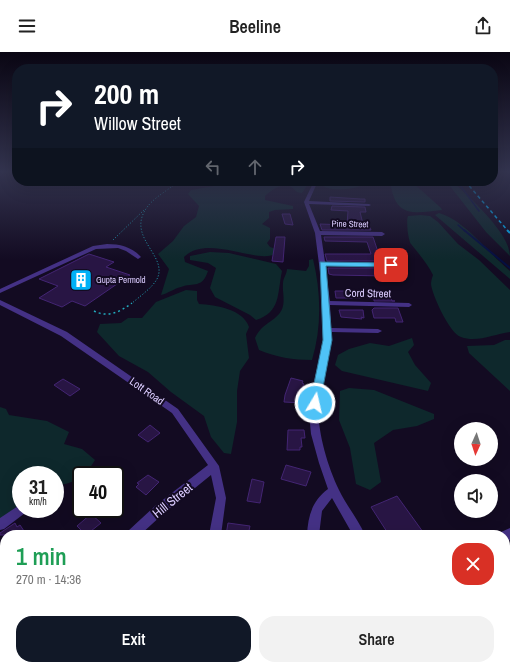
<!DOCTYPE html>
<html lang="en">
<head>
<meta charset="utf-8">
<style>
	body { margin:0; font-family:"Archivo Narrow",sans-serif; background:#f2f2f2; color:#222; height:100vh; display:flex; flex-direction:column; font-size:15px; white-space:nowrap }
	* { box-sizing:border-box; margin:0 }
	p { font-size:13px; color:#767676 }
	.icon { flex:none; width:22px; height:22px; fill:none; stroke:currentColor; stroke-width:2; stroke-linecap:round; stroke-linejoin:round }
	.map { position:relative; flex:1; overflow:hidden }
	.sheet { position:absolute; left:0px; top:478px; width:510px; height:140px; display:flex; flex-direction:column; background:#fff; border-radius:16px 16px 0 0; box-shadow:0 4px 16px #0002 }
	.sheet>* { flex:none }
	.hud { position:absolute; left:12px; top:12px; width:486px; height:122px; border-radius:16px; box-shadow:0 4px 16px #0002; background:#111827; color:#fff; overflow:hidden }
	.needle { width:26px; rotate:183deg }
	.controls { position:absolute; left:454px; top:370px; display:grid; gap:8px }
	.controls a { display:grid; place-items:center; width:44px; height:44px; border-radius:50%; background:#fff; box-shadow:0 4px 16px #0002; font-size:20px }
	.speed { position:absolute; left:12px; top:414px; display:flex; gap:8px; font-size:20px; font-weight:700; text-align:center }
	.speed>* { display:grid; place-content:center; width:52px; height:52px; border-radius:50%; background:#fff; box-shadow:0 4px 16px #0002; line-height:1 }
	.speed small { font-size:10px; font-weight:400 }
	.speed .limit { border:2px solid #111; border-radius:6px; background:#fff; color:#111 }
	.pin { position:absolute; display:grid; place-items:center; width:34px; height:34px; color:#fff; margin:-17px; border-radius:8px; box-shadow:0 2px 6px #0006 }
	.me { position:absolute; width:44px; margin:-22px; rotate:9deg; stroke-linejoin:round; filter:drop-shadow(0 0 3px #0008) }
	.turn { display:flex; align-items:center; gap:14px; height:84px; padding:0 16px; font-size:18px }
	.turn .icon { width:52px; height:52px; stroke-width:2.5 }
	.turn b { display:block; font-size:28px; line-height:34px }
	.lanes { display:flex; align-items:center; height:38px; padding:0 16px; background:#0003; justify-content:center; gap:20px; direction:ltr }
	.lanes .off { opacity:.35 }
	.round { display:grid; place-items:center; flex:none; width:42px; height:42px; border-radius:16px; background:#f2f2f2 }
	.headline { display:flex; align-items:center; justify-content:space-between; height:68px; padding:0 16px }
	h1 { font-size:24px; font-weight:600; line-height:30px; color:#1e9e55 }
	.cta { display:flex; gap:8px; margin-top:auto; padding:8px 16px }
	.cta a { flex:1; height:46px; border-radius:16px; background:#111827; color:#fff; font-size:16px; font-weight:600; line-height:46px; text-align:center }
	.cta a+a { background:#f2f2f2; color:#222 }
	header { display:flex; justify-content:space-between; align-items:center; height:52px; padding:0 16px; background:#fff; font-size:18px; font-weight:600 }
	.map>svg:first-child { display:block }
	.green { fill:#0e282c }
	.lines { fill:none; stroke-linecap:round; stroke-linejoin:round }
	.stream-far1 { stroke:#050f41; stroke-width:1.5 }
	.stream { stroke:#050f41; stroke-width:2 }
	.building { fill:#281544; stroke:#432573 }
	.path-far1 { stroke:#22aabd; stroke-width:1; stroke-dasharray:1 2; stroke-linecap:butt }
	.path { stroke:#22aabd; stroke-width:1.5; stroke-dasharray:2 3; stroke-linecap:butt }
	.minor { fill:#443185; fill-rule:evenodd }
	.rail-far1 { stroke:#00b1f7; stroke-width:1.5; stroke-dasharray:3.5 3; stroke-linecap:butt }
	.rail { stroke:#00b1f7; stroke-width:2; stroke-dasharray:4.5 4; stroke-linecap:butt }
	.route { fill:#4fc3f7; stroke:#337fa1 }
	.labels { text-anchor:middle; stroke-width:4; stroke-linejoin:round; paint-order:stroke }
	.far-street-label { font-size:9px; fill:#dbccff; stroke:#130b22 }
	.far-poi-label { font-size:9px; fill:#dbccff; stroke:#130b22; text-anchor:start }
	.street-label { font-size:11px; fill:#dbccff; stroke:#130b22 }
	.near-street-label { font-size:13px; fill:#dbccff; stroke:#130b22 }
</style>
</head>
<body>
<header><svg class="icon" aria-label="menu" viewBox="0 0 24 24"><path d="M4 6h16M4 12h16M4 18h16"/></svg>Beeline<svg class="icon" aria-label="share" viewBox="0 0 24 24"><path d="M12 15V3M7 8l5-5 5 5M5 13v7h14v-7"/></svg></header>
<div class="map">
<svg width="510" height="618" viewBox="0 0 510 618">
	<rect width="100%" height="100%" fill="#130b22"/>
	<g class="green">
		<path d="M243,129H310L302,141C296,141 296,138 291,135C283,129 270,139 265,144V148L293,154V157L275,158L269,160V166L262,172L270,176V187L267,191L270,195L276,197L277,202C272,203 267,205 262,204C239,203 203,186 184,205L185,210L208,219C202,237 194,230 181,235C173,237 169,241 161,243L169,217L158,202L173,189L184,174L196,165L199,154L188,142L191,138Z"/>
		<path d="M323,129H364L365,132C354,138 331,140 321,133Z"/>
		<path d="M390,129H411L441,156L442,158C411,162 395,165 390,129Z"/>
		<path d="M446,129H452C469,145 510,181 510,204L486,180Z"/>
		<path d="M439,161C465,168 489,202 510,219V227L435,163Z"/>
		<path d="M421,163L430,164L438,170L458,192L479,208L510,238V280C494,282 477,291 461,285C450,282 432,243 431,232C431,229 432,226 433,223C427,211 419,202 411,192C408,188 406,168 408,164Z"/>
		<path d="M210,200L229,201L276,212L282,219C277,242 281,260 256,268L250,263L215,245L210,236L216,216L208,211L190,208V204Z"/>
		<path d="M313,207C321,240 322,275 312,308C293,308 276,305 259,298L255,286C263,271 270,272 279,262C287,253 282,241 283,231C283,226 287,222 287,217L306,219L309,214V208Z"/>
		<path d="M186,238L197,239V248L199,252C216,253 243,257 249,275L246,282L249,306L240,319L237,339V370L231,402L224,401L211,385L204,364L171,340L148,320L119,304L97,280L100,272L121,271L128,266H142L156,250Z"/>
		<polygon points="412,286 414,293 408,300 415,313 431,331 428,339 342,319 335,313 338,303 349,297 370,291 389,294"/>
		<polygon points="505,288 510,288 510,339 469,301 467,294 494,293"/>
		<polygon points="349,336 374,338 434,362 434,367 417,374 393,378 374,391 381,430 370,438 356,432 350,396 339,368 340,339"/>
		<path d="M0,355L6,357L9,363L47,369L69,380L64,392L82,397L95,408C84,426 75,431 55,434V423H21V452L0,467Z"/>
		<polygon points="505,558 510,564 510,618 422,618 425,613 505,613"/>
	</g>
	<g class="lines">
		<g class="stream-far1">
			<polyline points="457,129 479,159"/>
			<polyline points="458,173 465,179"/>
		</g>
		<polyline class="stream" points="464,178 510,216"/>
	</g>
	<g class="building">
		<polygon points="330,145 361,147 365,147 365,150 330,149"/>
		<polygon points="332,154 365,155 366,160 360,160 363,172 369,174 371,178 322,178 320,172 347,173 348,159 331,158"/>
		<polygon points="282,162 290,162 293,173 285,172"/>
		<polygon points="276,185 285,185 283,210 272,209"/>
		<polygon points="324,185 373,185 381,209 327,209 325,202 371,202 367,190 325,189"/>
		<polygon points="89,202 114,210 106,215 130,223 85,254 72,249 62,255 39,246 58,234 39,227"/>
		<polygon points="328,216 383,216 386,224 333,223 329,222"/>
		<polygon points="335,239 361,239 362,246 336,246"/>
		<polygon points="368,239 389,239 392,249 395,249 374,249 374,246 370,246"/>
		<polygon points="374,256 398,256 403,270 396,270 395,266 374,266 372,258"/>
		<polygon points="339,258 363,258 364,266 361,265 362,267 341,265"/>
		<polygon points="291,326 303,329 302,331 304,332 299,344 303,344 303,351 284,350 285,343"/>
		<polygon points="63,327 80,337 70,344 54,333"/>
		<polygon points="150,373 160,381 148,390 138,383"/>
		<polygon points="288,378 304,378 305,386 301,386 302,395 300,395 300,398 287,398"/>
		<polygon points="286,413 311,420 306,434 281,427"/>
		<polygon points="148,423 159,430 146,443 136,435 139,432 137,431"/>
		<polygon points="252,427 264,430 260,451 247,449"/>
		<polygon points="397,444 423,480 416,483 389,483 371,455"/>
		<polygon points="91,462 101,471 86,483 77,474"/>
		<polygon points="15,471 17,475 20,473 24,479 18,483 0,483 0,481"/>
		<polygon points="228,471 250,474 248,483 226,483"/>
	</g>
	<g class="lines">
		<g class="path-far1">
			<polyline points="113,188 144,158"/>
			<path d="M131,252C139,245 152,236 157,227C169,203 124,185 148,154C156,144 170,137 179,129"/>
		</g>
		<path class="path" d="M94,259C108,266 120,260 132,251"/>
		<g class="minor">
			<path d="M314,129H318L309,149L369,152L371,153L369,154L309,152L320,179L382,180L385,182L382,184L321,183L325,210L391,211L394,213L391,215L325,214L330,249L409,251L412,253L409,255L330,253L331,276L378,277L382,279L378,281L332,280V288C328,306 322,324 319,342C315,372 326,411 339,438C346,453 358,467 365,483H353L332,446L322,459L319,483H307C308,464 312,449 328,437L319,411L311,382L309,361L311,342L324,288V251L315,181L304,150Z"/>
			<path d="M107,192C120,192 132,195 141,205L138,207L126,199L118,196L96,197L0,241V237L93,194Z"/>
			<polygon points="0,248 67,280 178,357 219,414 226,446 221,483 209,483 216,446 211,423 163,462 140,483 126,483 128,479 155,454 208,413 172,361 61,284 0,253"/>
			<polygon points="21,452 21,457 26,457 25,461 4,477 0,478 0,466"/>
			<polygon points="510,476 510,488 505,490 505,483 500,483 501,480"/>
			<polygon points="505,504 510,507 510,522 505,519"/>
			<polygon points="5,593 5,609 0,611 0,595"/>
			<polygon points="175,613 190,613 192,618 177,618"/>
			<polygon points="249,613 272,613 270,618 247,618"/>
			<polygon points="383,613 398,613 396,618 381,618"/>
		</g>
		<polyline class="rail-far1" points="465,129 508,179"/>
		<polyline class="rail" points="507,178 510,181"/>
	</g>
	<linearGradient id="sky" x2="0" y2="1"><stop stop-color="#0a0613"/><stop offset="0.58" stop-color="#33344f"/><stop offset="1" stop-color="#33344f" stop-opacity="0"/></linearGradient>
	<rect width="510" height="207" fill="url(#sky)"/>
	<polygon class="route" points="320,210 391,211 395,213 391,215 326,214 332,288 320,351 315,355 310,351 323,288"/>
	<defs>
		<g id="building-square" transform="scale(1.15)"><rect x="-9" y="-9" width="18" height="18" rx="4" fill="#00b1f7" stroke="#130b22"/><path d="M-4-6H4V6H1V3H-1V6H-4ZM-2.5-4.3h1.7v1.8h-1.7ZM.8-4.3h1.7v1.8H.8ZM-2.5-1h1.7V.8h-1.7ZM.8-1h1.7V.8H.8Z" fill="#fff"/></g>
	</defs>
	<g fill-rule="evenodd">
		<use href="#building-square" x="81" y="228"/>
	</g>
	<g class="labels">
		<g class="far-street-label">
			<text transform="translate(350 172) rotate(1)" y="3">Pine Street</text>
		</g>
		<g class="far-poi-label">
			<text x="96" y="231">Gupta Permold</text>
		</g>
		<g class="street-label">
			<text transform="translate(368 241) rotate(1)" y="4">Cord Street</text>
			<text transform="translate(147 339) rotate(35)" y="4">Lott Road</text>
		</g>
		<g class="near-street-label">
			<text transform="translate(172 448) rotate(-39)" y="5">Hill Street</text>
		</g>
	</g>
</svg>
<div class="controls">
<a><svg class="needle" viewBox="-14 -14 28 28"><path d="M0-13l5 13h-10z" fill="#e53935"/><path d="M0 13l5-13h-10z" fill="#767676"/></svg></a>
<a><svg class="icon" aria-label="sound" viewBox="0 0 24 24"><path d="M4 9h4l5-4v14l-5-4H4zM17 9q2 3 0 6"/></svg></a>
</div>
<div class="speed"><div>31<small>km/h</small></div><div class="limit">40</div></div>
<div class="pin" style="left:391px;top:213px;background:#d93025"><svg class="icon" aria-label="arrive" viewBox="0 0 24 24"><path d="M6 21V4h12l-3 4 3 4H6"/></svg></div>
<svg class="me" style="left:315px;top:351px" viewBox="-20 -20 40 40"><circle r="17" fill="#4fc3f7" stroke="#fff" stroke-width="3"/><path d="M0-11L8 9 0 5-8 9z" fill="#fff"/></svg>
<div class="hud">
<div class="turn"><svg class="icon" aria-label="right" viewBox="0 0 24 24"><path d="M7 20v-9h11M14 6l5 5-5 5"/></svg><div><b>200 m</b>Willow Street</div></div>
<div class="lanes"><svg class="icon off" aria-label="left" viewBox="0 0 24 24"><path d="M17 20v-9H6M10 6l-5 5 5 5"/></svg><svg class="icon off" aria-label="ahead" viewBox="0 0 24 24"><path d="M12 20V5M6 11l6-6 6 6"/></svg><svg class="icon" aria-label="right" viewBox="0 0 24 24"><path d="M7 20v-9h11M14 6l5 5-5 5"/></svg></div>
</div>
<section class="sheet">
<div class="headline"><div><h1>1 min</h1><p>270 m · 14:36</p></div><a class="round" style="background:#d93025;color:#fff"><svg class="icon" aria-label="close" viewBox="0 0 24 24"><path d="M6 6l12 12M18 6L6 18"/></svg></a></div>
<div class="cta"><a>Exit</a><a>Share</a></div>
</section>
</div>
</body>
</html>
